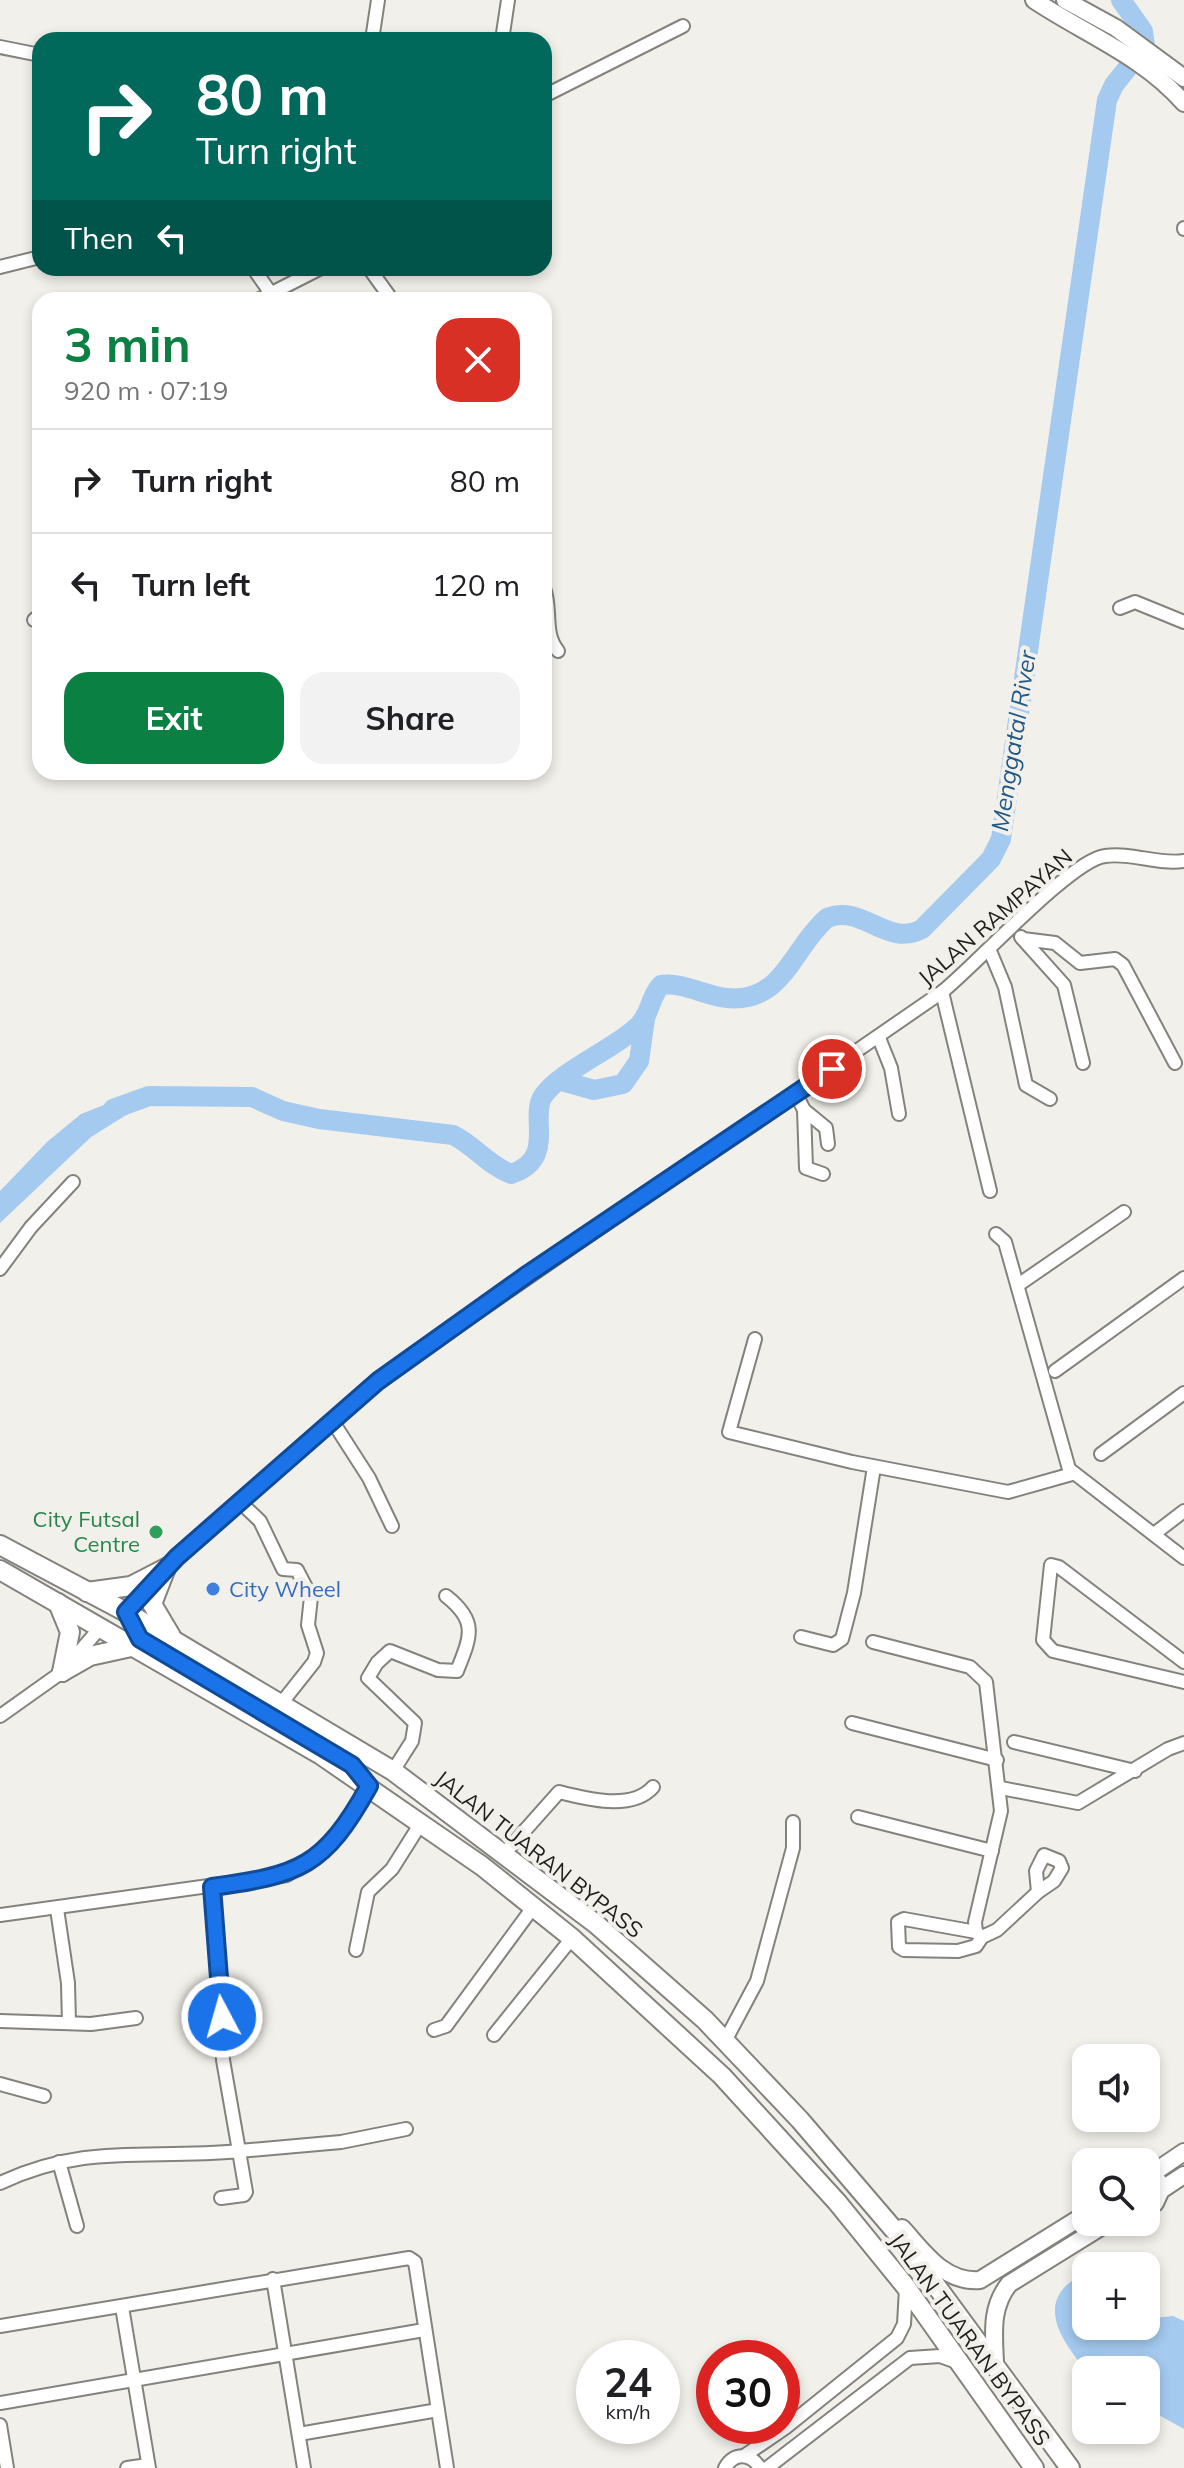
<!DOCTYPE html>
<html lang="en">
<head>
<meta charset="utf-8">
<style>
	body { margin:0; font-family:Mulish,sans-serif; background:#f2f2f2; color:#202124; height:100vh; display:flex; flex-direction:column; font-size:30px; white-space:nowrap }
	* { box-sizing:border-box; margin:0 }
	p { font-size:26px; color:#757577 }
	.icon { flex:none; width:44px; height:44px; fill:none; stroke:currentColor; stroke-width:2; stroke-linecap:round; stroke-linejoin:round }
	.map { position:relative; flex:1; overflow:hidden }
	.side { position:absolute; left:32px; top:292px; width:520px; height:488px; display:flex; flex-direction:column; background:#fff; border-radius:24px; box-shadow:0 4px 12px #0003 }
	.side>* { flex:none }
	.banner { position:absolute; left:32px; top:32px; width:520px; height:244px; border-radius:24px; box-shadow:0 4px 12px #0003; background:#00695c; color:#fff; overflow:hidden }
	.controls { position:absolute; left:1072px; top:2044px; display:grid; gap:16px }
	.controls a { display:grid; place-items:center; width:88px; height:88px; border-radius:16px; background:#fff; box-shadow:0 4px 12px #0003; font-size:40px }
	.speed { position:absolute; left:576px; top:2340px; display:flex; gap:16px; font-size:40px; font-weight:700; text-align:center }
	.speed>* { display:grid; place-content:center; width:104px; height:104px; border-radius:50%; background:#fff; box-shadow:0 4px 12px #0003; line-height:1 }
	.speed small { font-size:20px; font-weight:400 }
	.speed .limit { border:12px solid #d22; background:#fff; color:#111 }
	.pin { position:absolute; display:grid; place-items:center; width:68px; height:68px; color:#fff; margin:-34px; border:4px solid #fff; border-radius:50%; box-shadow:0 2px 8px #0007 }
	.me { position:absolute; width:88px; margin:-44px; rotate:354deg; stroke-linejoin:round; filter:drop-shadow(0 0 6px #0008) }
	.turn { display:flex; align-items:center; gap:28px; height:168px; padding:0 32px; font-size:36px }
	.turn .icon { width:104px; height:104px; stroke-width:2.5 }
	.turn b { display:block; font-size:56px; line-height:68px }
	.then { display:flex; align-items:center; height:76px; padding:0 32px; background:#0003; gap:16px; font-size:30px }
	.round { display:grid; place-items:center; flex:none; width:84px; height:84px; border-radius:24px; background:#f2f2f2 }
	.overview { display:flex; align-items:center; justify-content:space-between; height:136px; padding:0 32px }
	h1 { font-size:48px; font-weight:700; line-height:60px; color:#0b8043 }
	.cta { display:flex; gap:16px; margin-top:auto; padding:16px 32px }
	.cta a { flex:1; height:92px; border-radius:24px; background:#0b8043; color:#fff; font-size:32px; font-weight:700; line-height:92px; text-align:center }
	.cta a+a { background:#f2f2f2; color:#202124 }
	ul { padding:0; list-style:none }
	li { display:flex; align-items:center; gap:24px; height:104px; padding:0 32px; border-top:2px solid #e0e0e0 }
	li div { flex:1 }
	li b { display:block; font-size:30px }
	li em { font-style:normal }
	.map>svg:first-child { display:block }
	.water { fill:#a4caef }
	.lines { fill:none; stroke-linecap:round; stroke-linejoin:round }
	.river { stroke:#a4caef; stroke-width:20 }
	.minor-casing { stroke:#83827c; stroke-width:16 }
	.major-casing { stroke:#83827c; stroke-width:20 }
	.highway-casing { stroke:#83827c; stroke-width:22 }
	.minor { stroke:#fff; stroke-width:12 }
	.major { stroke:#fff; stroke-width:16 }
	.highway { stroke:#fff; stroke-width:18 }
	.route-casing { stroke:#114b97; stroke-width:20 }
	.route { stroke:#1a73e8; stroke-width:14 }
	.leisure-dot { fill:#2e9e5b; stroke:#f2f0ea; stroke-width:3 }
	.shop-dot { fill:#3f7fe0; stroke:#f2f0ea; stroke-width:3 }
	.labels { text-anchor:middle; stroke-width:8; stroke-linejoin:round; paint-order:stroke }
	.street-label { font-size:22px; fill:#1f1e1c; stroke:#f2f0ea }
	.leisure-label { font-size:22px; fill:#27864d; stroke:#f2f0ea; text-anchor:end }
	.shop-label { font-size:22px; fill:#366cbe; stroke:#f2f0ea; text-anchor:start }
	.water-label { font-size:24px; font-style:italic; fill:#1f5786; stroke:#f2f0ea }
</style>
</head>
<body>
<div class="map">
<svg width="1184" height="2468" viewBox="0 0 1184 2468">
	<rect width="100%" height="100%" fill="#f2f0ea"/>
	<g class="water">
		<polygon points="134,1093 139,1107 91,1137 0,1223 0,1191 47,1142 81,1114"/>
		<path d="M1086,2273V2326H1146V2319L1173,2316L1184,2321V2429L1146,2408V2370H1086C1058,2337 1033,2297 1086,2273Z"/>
	</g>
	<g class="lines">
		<g class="river">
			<polyline points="562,1081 594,1090 623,1084 639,1061 645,1019"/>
			<path d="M113,1109L149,1096L252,1097L283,1111L319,1119L453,1135C475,1146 488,1165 511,1174C557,1159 529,1117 543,1096C562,1070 614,1049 637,1027C651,1015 649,998 661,985C684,982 705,996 727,998C783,1004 792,948 827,918C862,903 887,948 922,929L991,859L1001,839L1107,100L1114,85L1145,46L1143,31L1121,0"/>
		</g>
		<g class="minor-casing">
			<g id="minor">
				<polyline points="372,40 378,0"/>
				<polyline points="502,40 508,0"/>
				<polyline points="0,47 40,55"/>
				<polyline points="544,96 683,26"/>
				<polyline points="1184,229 1184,228"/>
				<polyline points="0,267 40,257"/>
				<polyline points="253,268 270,292"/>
				<polyline points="369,268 392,300"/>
				<polyline points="258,300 321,268"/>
				<path d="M544,588C552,610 543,633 558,651"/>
				<polyline points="1120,608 1135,602 1184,622"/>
				<polyline points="34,620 40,615"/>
				<polyline points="1021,937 1064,985 1083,1063"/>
				<polyline points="1023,939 1055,943 1080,963 1115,959 1123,965 1175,1063"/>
				<polyline points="990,951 1005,987 1026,1085 1050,1099"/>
				<polyline points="942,992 990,1191"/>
				<polyline points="879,1038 891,1068 899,1114"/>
				<polyline points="796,1094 804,1110 806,1168 823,1174"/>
				<polyline points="804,1110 826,1128 828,1144"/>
				<polyline points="996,1234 1005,1242 1069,1469 1184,1558"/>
				<polyline points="0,1269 31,1227 73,1182"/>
				<polyline points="1018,1285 1124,1212"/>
				<polyline points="755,1339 729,1432 852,1462 1008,1492 1072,1474"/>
				<polyline points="1055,1371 1184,1278"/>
				<polyline points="333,1422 369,1478 392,1526"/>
				<polyline points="1101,1454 1184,1393"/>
				<polyline points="240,1502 260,1521 283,1569 297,1570 311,1597 308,1625 317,1653 314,1662 280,1705"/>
				<polyline points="1154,1534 1184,1511"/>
				<path d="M126,1612L177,1557L378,1381L942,992C976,965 1071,860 1105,856C1132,852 1158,865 1184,861"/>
				<polyline points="801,1637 833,1645 842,1639 854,1593 874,1467"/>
				<polyline points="873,1642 970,1667 986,1682 1001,1811 975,1922 976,1932"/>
				<polyline points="1184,1662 1059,1567 1051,1565 1043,1640 1053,1651 1184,1682"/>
				<polyline points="0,1716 62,1672 100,1628"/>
				<polyline points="852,1723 997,1760"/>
				<polyline points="1014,1742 1135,1771"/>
				<path d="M393,1771L412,1741L415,1723L368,1678L377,1663L390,1651L438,1670L457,1671C471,1636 478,1621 446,1596"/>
				<polyline points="1001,1788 1078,1803 1168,1749 1184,1743"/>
				<polyline points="858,1817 992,1851"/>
				<path d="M503,1855L559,1792C586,1799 632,1811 653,1787"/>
				<polygon points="1044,1855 1059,1861 1062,1868 1054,1881 1038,1892 1036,1871"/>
				<polyline points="212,1887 223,2060 239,2151 341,2142 406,2129"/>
				<polyline points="57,1909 68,1983 69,2023"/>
				<path d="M0,1915L287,1875C325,1852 347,1825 369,1786"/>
				<polyline points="982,1937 976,1946 958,1951 904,1950 899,1947 898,1922 904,1919 976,1932 982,1937 997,1930 1038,1892"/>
				<polyline points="356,1950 368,1892 392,1869 421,1823"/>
				<polyline points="0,2021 91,2024 136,2018"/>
				<polyline points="434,2030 446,2026 534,1906"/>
				<polyline points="494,2035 572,1938"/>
				<polyline points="724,2043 757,1981 793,1848 793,1822"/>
				<polyline points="0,2084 44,2096"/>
				<polyline points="59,2162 77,2226"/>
				<path d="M0,2183C88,2142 148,2160 239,2151L246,2192L244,2195L221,2198"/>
				<polyline points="273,2279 304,2468"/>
				<polyline points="122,2307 149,2468"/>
				<polyline points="0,2326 409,2258 415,2262 447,2468"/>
				<polyline points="0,2403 424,2330"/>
				<polyline points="0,2425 7,2468"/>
				<polyline points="299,2434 438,2410"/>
				<polyline points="744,2456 785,2428 897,2338 904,2324 906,2289"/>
				<polyline points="127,2468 148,2465"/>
				<path d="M725,2468C734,2452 751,2453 760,2468"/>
				<polyline points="767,2468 910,2358 940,2356 957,2362"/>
			</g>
		</g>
		<g class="major-casing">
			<g id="major">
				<path d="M1034,0C1085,34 1143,56 1184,103"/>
				<polyline points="1065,0 1116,28 1184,78"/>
				<polyline points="1146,2174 1158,2181 1161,2190 1155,2203 1146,2207"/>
				<polyline points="1150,2175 1184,2152"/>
				<polyline points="1161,2190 1184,2175"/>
				<path d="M902,2228C924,2252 944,2283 980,2280L1086,2214"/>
				<path d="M995,2363C994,2334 990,2308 1009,2284L1109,2222"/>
			</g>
		</g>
		<g class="highway-casing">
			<g id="highway">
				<polyline points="0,1545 126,1612 393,1771 596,1924 705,2020 800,2120 901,2238 1070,2468"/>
				<polyline points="166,1568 152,1604 171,1636"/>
				<polyline points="0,1570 321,1755 482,1866 572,1938 722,2076 837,2202 906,2287 1034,2468"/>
				<polyline points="87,1592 131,1586 166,1568"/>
				<polyline points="58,1603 70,1632 62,1672"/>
				<polyline points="62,1672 90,1656 131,1647"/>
			</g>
		</g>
		<use href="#minor" class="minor"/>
		<use href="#major" class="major"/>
		<use href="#highway" class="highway"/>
	</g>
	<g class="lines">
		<g class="route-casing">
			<path id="route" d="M222,2017L212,1887C300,1875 324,1867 369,1786L352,1765L140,1639L126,1612L177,1557L378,1381L528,1274L832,1069"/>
		</g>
		<use href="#route" class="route"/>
	</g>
	<circle class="leisure-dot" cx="156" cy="1532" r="8"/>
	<circle class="shop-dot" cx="213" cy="1589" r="8"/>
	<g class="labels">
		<g class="street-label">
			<text transform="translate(995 917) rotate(-41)" y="8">JALAN RAMPAYAN</text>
			<text transform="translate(539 1854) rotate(38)" y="8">JALAN TUARAN BYPASS</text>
			<text transform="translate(970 2339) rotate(54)" y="8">JALAN TUARAN BYPASS</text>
		</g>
		<g class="leisure-label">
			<text x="140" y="1527">City Futsal<tspan x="140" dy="25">Centre</tspan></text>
		</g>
		<g class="shop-label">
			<text x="229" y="1597">City Wheel</text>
		</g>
		<g class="water-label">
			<text transform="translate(1014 741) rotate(-81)" y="8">Menggatal River</text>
		</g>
	</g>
</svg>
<div class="controls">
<a><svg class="icon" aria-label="sound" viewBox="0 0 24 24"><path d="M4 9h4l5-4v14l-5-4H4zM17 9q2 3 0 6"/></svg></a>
<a><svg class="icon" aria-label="search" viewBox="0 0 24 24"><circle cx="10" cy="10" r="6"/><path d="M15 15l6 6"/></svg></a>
<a>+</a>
<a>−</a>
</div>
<div class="speed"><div>24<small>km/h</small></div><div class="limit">30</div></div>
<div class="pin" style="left:832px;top:1069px;background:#d93025"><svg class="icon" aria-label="arrive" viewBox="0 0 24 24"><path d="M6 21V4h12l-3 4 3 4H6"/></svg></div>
<svg class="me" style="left:222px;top:2017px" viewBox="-20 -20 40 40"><circle r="17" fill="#1a73e8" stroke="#fff" stroke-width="3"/><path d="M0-11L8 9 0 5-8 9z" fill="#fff"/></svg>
<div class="banner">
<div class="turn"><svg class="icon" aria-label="right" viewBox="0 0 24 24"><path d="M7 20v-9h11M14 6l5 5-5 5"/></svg><div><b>80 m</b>Turn right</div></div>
<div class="then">Then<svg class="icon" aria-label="left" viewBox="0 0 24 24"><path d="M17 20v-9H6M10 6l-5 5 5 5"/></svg></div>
</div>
<section class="side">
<div class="overview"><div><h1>3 min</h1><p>920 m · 07:19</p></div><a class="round" style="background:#d93025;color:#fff"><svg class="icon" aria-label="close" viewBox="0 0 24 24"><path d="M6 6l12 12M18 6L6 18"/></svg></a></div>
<ul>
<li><svg class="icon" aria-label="right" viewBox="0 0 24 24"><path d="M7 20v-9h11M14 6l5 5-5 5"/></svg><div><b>Turn right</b></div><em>80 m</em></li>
<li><svg class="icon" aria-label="left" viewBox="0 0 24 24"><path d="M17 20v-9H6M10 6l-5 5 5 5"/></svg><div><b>Turn left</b></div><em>120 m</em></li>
</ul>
<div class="cta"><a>Exit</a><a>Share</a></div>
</section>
</div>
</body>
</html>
